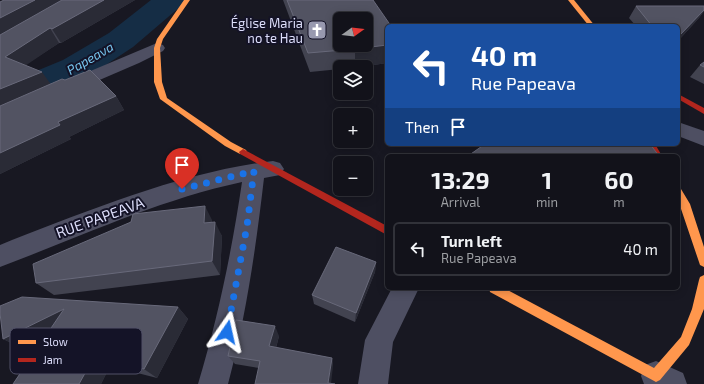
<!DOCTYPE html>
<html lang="en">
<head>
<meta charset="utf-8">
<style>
	body { margin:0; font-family:"Exo 2",sans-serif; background:#1f2027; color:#f1f3f6; height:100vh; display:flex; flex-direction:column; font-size:15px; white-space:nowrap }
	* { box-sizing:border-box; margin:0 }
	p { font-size:13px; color:#9c9ea2 }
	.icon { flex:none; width:22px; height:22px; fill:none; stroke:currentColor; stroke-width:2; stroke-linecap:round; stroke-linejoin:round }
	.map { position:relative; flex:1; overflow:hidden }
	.sheet { position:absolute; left:385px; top:154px; width:295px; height:136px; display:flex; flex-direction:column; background:#12121a; border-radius:6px; box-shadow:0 2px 10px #0003,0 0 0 1px #313239 }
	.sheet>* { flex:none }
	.hud { position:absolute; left:385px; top:24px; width:295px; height:122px; border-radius:6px; box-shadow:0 2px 10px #0003,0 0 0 1px #313239; background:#1a4fa0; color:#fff; overflow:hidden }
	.needle { width:26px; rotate:75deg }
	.controls { position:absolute; left:333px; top:12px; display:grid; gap:8px }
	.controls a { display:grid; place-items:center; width:40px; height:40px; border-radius:6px; background:#12121a; box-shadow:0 2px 10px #0003,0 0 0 1px #313239; font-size:20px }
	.pin { position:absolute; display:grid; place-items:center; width:34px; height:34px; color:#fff; margin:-41px -17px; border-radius:50% 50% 50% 0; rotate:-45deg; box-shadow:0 0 4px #0007 }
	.pin .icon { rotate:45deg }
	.me { position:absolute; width:44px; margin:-22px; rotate:11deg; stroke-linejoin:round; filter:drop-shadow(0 0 3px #0008) }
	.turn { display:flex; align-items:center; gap:14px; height:84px; padding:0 20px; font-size:18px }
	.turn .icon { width:52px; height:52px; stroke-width:2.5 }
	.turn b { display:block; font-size:28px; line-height:34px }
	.then { display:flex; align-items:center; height:38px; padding:0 20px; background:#0003; gap:8px; font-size:15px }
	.eta { display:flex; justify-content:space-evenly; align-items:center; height:68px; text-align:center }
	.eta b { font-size:24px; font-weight:700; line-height:28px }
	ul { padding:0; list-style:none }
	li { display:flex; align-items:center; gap:12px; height:54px; margin:0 8px 6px; padding:0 12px; border:2px solid #313239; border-radius:6px }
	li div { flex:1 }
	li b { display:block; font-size:15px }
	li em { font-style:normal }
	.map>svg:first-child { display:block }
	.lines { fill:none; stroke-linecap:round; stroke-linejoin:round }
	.river { fill:#152d45; fill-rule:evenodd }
	.street { fill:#4e4f62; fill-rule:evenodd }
	.slow { fill:#ff974d; fill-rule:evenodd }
	.jam { fill:#b3261e; fill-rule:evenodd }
	.wall { fill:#424350 }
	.shaded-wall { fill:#2a2b36 }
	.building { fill:#525362; stroke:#68697a; fill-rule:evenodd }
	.route { stroke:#1a73e8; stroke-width:7; stroke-dasharray:0 12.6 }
	.labels { text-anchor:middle; stroke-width:4; stroke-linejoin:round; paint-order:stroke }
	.far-poi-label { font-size:13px; fill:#dddefb; stroke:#141327; text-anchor:end }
	.far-water-label { font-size:13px; font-style:italic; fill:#77c6ef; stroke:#141327 }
	.street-label { font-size:15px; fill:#dddefb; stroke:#141327 }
	.key { fill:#141327; stroke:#505067; stroke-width:1 }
	.key-label { font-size:11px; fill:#dddefb }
</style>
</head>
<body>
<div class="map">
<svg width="704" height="384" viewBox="0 0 704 384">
	<rect width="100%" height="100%" fill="#181822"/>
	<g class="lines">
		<polygon class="river" points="151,0 185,0 181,6 133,47 89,76 14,110 0,114 0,86 63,60 109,33"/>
		<g class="street">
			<polygon points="157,43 163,45 165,48 163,51 139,63 74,91 68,92 62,91 59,87 62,83"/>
			<polygon points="678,122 704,131 704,146 678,136"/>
			<path d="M273,161L280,163L284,169L280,175L264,178C256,247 246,317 228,384H198C218,318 232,250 242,182C158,200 80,237 0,267V245L12,240C96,208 183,172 273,161Z"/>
			<polygon points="392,288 419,288 393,342 388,384 358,384 365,340"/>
			<polygon points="656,361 683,373 687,384 644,384 641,376 645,365"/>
		</g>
		<g class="slow">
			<polygon points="184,0 190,0 163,39 160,48 162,82 167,98 231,142 246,150 247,152 246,154 240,154 225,146 160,99 154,82 154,48 157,39"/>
			<polygon points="568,0 574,0 595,26 589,26"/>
			<polygon points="678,188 681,189 690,204 704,247 704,267 700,265 699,262 678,200"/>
			<polygon points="704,275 704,309 689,345 660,380 656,382 490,292 489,288 504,288 654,368 681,337 692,309 699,280 700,277"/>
		</g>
		<g class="jam">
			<polygon points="678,94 704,108 704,114 678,99"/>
			<polygon points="647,144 655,144 662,156 654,156"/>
			<polygon points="243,149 387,226 387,235 240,154 239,152"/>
		</g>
	</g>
	<g class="wall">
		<polygon points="4,0 135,0 61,43 59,43 25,65 51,84 116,96 124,110 69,137 71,139 0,174 0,2"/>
		<polygon points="283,0 373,0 387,63 360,67 340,67 340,69 310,72"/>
		<polygon points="636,6 704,6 704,11 699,18 678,41 678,26 636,26 629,18"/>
		<polygon points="704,62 704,84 690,77 700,65"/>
		<polygon points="212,220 212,222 222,236 220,275 54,295 36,283"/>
		<polygon points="376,262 375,272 355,322 314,304 312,295"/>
		<polygon points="178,307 188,319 157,378 110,366 101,384 13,384 44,339 24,349 3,339"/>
		<polygon points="279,336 276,348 332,358 333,366 259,368 235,364 228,356"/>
	</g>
	<g class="shaded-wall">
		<polygon points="35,0 68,0 0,38 0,18"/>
		<polygon points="104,0 135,0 61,43 52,29"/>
		<polygon points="704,10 704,11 699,18 678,41 678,39 681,34"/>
		<polygon points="50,28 59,43 16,72 5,57"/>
		<polygon points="387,45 387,63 360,67 355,67 355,49"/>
		<polygon points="42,72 52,86 0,108 0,89"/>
		<polygon points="116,96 124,110 69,137 71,139 0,174 0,153 58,122"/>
		<polygon points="205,206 212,220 211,237 204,223"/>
		<polygon points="215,222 222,236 220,275 212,261"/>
		<polygon points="376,262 375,272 355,322 356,313"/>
		<polygon points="178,307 188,319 157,378 144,369"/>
		<polygon points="64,309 81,321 24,349 3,339"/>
		<polygon points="275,326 279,336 274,355 269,346"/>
		<polygon points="94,357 110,366 101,384 79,384"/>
		<polygon points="332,358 333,366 331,384 328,383"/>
	</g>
	<g class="building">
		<polygon points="4,0 35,0 0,18 0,2"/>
		<polygon points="62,0 104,0 52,29 50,28 5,57 42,72 0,89 0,35"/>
		<path d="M287,0H373L391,26H387V45L355,49L308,53ZM340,19H366V45H340Z"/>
		<polygon points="636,6 704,6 704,10 681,34 678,34 678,26 652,26"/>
		<polygon points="704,62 704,67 700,65"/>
		<polygon points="90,70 116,96 58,122 60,125 0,153 0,106 62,79 65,80"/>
		<polygon points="485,144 650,144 659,156 468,156"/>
		<polygon points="205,206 204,223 215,222 212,261 36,283 33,264 131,222 133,214"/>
		<polygon points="336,247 376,262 356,313 312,295"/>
		<polygon points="22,297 178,307 144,369 94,357 79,384 13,384 64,309 3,339 0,313 0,306"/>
		<polygon points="236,320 275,326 269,346 332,358 328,383 335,384 255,384 260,361 228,356"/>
	</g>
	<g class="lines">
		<polyline class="route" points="182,189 254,171 247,226 227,332"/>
	</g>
	<defs>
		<g id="church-square" transform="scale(1)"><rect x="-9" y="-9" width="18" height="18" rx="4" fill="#9899af" stroke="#141327"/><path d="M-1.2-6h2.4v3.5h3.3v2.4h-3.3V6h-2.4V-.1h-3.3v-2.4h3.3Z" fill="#fff"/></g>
	</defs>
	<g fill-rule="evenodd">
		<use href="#church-square" x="317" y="30"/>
	</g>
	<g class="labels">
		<g class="far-poi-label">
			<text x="303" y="28">Église Maria<tspan x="303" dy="15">no te Hau</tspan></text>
		</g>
		<g class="far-water-label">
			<text transform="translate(90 58) rotate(-30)" y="5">Papeava</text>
		</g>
		<g class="street-label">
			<text transform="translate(100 218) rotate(-20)" y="5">RUE PAPEAVA</text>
		</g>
	</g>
	<rect x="10" y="328" width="132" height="46" rx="6" class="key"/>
	<rect x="18" y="340" width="18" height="4" fill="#ff974d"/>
	<rect x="18" y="358" width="18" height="4" fill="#b3261e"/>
	<g class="key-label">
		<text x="43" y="346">Slow</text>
		<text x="43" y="364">Jam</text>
	</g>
</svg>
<div class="controls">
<a><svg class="needle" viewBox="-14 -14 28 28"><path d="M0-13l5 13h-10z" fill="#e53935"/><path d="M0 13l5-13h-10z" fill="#9c9ea2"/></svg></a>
<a><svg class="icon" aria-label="layers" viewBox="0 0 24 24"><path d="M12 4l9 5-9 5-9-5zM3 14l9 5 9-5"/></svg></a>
<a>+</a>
<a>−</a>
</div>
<div class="pin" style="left:182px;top:189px;background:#d93025"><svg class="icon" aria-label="arrive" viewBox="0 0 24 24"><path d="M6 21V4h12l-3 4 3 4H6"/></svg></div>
<svg class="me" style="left:227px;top:332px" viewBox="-20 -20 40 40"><path d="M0-17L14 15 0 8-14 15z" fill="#1a73e8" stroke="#fff" stroke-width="4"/></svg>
<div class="hud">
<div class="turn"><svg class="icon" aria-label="left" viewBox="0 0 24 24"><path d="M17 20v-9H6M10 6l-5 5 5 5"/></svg><div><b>40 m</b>Rue Papeava</div></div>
<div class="then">Then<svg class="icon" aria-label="arrive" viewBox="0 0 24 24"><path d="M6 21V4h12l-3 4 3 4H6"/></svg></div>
</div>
<section class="sheet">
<div class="eta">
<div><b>13:29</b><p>Arrival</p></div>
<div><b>1</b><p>min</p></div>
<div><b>60</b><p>m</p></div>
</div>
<ul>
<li><svg class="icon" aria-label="left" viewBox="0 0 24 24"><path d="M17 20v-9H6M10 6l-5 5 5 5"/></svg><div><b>Turn left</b><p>Rue Papeava</p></div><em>40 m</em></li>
</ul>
</section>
</div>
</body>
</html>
